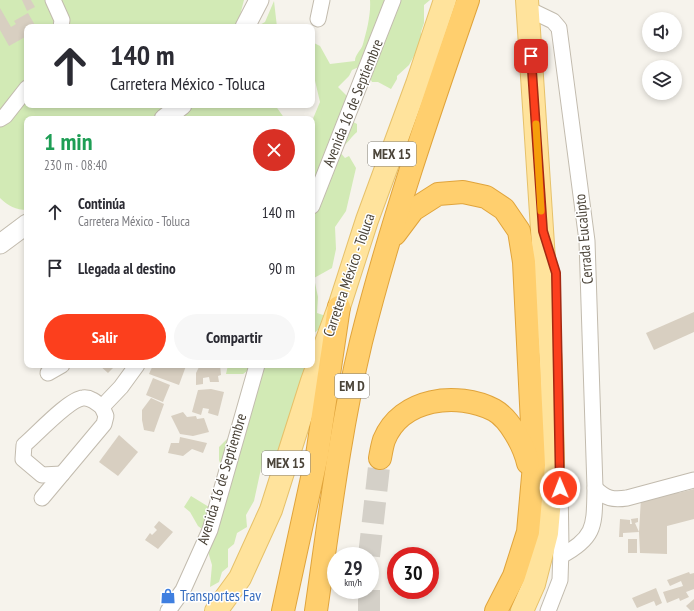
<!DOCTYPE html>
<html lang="es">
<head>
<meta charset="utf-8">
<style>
	body { margin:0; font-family:"PT Sans Narrow",sans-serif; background:#f7f7f7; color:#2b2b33; height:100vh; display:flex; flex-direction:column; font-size:15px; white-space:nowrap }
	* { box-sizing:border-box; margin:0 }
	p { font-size:13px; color:#7c7c81 }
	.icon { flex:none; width:22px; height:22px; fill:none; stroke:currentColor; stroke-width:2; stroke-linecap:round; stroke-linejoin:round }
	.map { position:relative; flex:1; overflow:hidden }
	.side { position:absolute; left:24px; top:116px; width:291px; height:252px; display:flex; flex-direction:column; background:#fff; border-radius:8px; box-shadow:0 2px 6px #0003 }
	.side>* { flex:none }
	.guide { position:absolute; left:24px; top:24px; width:291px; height:84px; border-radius:8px; box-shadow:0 2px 6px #0003; background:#fff; color:#2b2b33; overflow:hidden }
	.fabs { position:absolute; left:642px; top:12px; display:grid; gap:8px }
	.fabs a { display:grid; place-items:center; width:40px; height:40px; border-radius:50%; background:#fff; box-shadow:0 2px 6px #0003; font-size:20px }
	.speed { position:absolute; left:327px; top:547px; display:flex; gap:8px; font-size:20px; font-weight:700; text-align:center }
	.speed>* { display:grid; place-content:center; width:52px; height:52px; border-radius:50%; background:#fff; box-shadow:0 2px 6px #0003; line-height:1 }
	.speed small { font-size:10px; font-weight:400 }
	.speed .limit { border:6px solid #d22; background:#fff; color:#111 }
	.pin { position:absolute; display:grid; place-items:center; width:34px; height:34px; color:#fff; margin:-17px; border-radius:8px; box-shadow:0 2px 6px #0006 }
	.me { position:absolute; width:44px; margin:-22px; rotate:359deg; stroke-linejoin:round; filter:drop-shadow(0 0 3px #0008) }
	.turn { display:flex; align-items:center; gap:14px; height:84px; padding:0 20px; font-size:18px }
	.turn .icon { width:52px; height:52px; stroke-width:2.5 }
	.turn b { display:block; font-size:28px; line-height:34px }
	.round { display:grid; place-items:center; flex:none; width:42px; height:42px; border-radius:21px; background:#f7f7f7 }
	.overview { display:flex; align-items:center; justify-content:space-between; height:68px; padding:0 20px }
	h1 { font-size:24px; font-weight:800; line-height:30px; color:#1e9e55 }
	.primary-button { display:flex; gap:8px; margin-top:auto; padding:8px 20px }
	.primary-button a { flex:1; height:46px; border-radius:24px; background:#fc3f1d; color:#fff; font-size:16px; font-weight:800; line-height:46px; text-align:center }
	.primary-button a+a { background:#f7f7f7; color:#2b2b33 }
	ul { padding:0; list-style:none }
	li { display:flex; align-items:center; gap:12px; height:56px; padding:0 20px }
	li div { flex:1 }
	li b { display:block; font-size:15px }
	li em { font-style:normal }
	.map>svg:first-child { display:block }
	.green { fill:#d2eab5 }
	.building { fill:#d8cfc1 }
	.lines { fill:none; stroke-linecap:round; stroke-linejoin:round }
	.motorway-tunnel { stroke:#d4d0c8; stroke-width:22; stroke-dasharray:22 11; stroke-linecap:butt }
	.minor-casing { stroke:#c2bbae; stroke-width:17 }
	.tertiary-casing { stroke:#c2bbae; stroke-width:21 }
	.primary-casing { stroke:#e6c16a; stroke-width:24 }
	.motorway-casing { stroke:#e0a43c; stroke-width:24 }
	.minor { stroke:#fff; stroke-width:15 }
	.tertiary { stroke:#fff; stroke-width:19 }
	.primary { stroke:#ffe39c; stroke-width:22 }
	.motorway { stroke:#ffcf6e; stroke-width:22 }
	.route-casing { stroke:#a42913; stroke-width:10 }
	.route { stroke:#fc3f1d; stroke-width:7 }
	.slow { stroke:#f59e0b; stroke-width:7 }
	.labels { text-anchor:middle; stroke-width:3; stroke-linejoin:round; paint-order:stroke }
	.shield { fill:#fff; stroke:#817c74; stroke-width:1 }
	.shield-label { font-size:14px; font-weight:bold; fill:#4b4439 }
	.street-label { font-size:15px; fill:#4b4439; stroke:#fff }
	.shop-label { font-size:15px; fill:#366cbe; stroke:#fff; text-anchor:start }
</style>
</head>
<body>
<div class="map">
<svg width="694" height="611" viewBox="0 0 694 611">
	<rect width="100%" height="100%" fill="#f6f3ec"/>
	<g class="green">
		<path d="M0,0H244L237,27H27V105H275L285,119H27V210C16,210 8,206 0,198Z"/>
		<path d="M370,0H430L424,5V23L421,32V43L409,65L397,76V79L391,89L378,82H372L369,76L359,67L352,70L349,76L338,87L347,96L342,116L357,124V132C349,139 347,145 338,150L345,158L349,156L356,168L346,211L335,227L336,249L332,268L314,278L318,297L317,313L326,316L319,329L312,335V121L320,102L312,68V42L320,46L330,64L355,61C355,54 361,51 363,44C367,30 371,14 370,0Z"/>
		<polygon points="274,1 277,27 256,27 265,22"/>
		<polygon points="228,365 312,365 279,452 273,459 262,464 254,501 246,515 247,527 237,533 234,544 228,549 228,567 222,572 219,582 210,587 212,565 209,555 206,532 198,526 190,512 184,507 191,496 209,507 225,477 219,460 219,447 233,433 250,369 243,374 226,374"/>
	</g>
	<g class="building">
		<polygon points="22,0 31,0 35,7 27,11"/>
		<polygon points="0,8 11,27 16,24 14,21 28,13 36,27 27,27 27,36 9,46 0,30"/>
		<polygon points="694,312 694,332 654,350 646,333"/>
		<polygon points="99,365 116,365 108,373"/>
		<polygon points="153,365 185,365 186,366 179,385 149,374"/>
		<polygon points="200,365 220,365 221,375 218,376 219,382 210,382 209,377 203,378 203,384 196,385 196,373"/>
		<polygon points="153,378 170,385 163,402 146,395"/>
		<polygon points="211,389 224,392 218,416 208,413 209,409 203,408 201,415 192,412 198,390"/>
		<polygon points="151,398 164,404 154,432 144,430 142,420 142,410"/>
		<polygon points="183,412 187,417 196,416 197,419 204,418 209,432 193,436 180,434 171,416"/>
		<polygon points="119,435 138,452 118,476 99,462"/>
		<polygon points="180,437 207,443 203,453 192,449 183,456 168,453 171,443 179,443"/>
		<polygon points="676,487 678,493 694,489 694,519 667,526 667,554 640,553 639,532 641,498"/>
		<polygon points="638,518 638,522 635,523 639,532 623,533 623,537 619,537 620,519 630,520 630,524 632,524 631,519"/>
		<polygon points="159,521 173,532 158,549 145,540 150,533 152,535 157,530 154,527"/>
		<rect x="628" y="539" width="9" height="14"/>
		<polygon points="689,572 690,574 694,573 694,589 686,592 689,597 680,601 679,598 667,603 663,592 683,586 681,581 670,586 667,580"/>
		<polygon points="656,588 662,603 656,606 654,601 637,608 632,598"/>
		<polygon points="694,599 694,610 691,611 686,606"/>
	</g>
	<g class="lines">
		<g class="motorway-tunnel">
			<polyline points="369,556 380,458"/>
			<polyline points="369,611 369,590"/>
		</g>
		<g class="minor-casing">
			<g id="minor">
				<polyline points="53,0 62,20 61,27"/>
				<path d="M528,9L553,21L559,28L587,241L595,488C594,524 597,537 561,556"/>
				<polyline points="318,19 322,0"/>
				<polyline points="0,119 5,116 27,88"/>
				<polyline points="312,206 393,0"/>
				<polyline points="48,373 62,365"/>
				<path d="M62,474L42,475L23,459L24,445C36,435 69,399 83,398C90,397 96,402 102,407"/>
				<path d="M595,488C606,499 613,500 627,498L694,480"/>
				<polyline points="42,498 104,424 106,416 102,407 121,387 137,365"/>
				<polyline points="168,611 183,590 210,530 257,365"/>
				<polyline points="548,611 560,580 561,549 560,482"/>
			</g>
		</g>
		<g class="tertiary-casing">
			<g id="tertiary">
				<polyline points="245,27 259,0"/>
				<polyline points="164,119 182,105"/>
				<polyline points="0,244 27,224"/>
			</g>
		</g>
		<g class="primary-casing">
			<g id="primary">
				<polyline points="216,611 240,578 271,510 312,381 339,307 367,220 417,84 445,0"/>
				<polyline points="522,611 534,584 547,533 553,465 551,367 527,0"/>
			</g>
		</g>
		<g class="motorway-casing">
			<g id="motorway">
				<polyline points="395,234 413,210 438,194 463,192 486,197 504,209 519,231 524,262 534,465 528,532 514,576 496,611"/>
				<path d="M380,458C381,453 382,446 384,440C401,398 457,391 494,410C510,419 524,446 528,463"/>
				<polyline points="283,611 317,455 339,307"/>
				<path d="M316,611C329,521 340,430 361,342C390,226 429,113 468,0"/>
			</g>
		</g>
		<use href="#minor" class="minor"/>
		<use href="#tertiary" class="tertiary"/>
		<use href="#primary" class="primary"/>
		<use href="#motorway" class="motorway"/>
	</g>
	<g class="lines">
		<g class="route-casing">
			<polyline id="route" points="531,56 543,231 556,273 560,488"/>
		</g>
		<use href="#route" class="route"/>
		<polyline class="slow" points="536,124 541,211"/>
	</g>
	<defs>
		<g id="shop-bare" transform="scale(1.2)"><path d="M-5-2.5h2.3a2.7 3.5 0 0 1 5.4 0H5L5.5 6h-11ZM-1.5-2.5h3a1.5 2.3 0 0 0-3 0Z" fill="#3f7fe0" stroke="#fff" stroke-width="2.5" paint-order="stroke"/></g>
	</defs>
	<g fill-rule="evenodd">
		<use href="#shop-bare" x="168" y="596"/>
	</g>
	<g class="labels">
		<g class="shield">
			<rect x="368" y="142" width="48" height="24" rx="3"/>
			<rect x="335" y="374" width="34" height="24" rx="3"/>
			<rect x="262" y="451" width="48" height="24" rx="3"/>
		</g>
		<g class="shield-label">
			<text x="392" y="159">MEX 15</text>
			<text x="352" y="391">EM D</text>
			<text x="286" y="468">MEX 15</text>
		</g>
		<g class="street-label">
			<text transform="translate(353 103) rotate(-68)" y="5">Avenida 16 de Septiembre</text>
			<text transform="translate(584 239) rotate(-95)" y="5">Cerrada Eucalipto</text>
			<text transform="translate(349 275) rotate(-71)" y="5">Carretera México - Toluca</text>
			<text transform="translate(222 479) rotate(-73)" y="5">Avenida 16 de Septiembre</text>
		</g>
		<g class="shop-label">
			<text x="180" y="601">Transportes Fav</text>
		</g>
	</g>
</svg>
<div class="fabs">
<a><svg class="icon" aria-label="sound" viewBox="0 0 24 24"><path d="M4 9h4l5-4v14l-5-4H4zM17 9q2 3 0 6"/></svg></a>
<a><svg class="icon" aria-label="layers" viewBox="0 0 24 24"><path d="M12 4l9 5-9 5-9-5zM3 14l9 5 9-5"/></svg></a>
</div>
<div class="speed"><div>29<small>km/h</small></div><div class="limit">30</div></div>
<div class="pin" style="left:531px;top:56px;background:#d93025"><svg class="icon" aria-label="arrive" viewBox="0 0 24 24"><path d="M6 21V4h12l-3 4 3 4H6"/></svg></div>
<svg class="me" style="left:560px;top:488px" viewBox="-20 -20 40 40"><circle r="17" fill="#fc3f1d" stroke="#fff" stroke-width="3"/><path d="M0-11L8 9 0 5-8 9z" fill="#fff"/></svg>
<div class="guide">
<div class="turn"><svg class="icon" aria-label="ahead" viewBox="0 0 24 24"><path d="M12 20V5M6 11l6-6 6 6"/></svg><div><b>140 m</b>Carretera México - Toluca</div></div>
</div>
<section class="side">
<div class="overview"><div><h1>1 min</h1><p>230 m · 08:40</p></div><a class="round" style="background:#d93025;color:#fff"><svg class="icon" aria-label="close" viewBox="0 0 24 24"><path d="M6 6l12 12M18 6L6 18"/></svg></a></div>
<ul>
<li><svg class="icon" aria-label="ahead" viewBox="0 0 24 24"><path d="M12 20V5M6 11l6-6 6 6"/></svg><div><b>Continúa</b><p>Carretera México - Toluca</p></div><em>140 m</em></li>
<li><svg class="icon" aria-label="arrive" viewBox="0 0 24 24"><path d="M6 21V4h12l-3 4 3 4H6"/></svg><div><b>Llegada al destino</b></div><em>90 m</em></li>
</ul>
<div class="primary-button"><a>Salir</a><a>Compartir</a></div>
</section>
</div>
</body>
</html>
